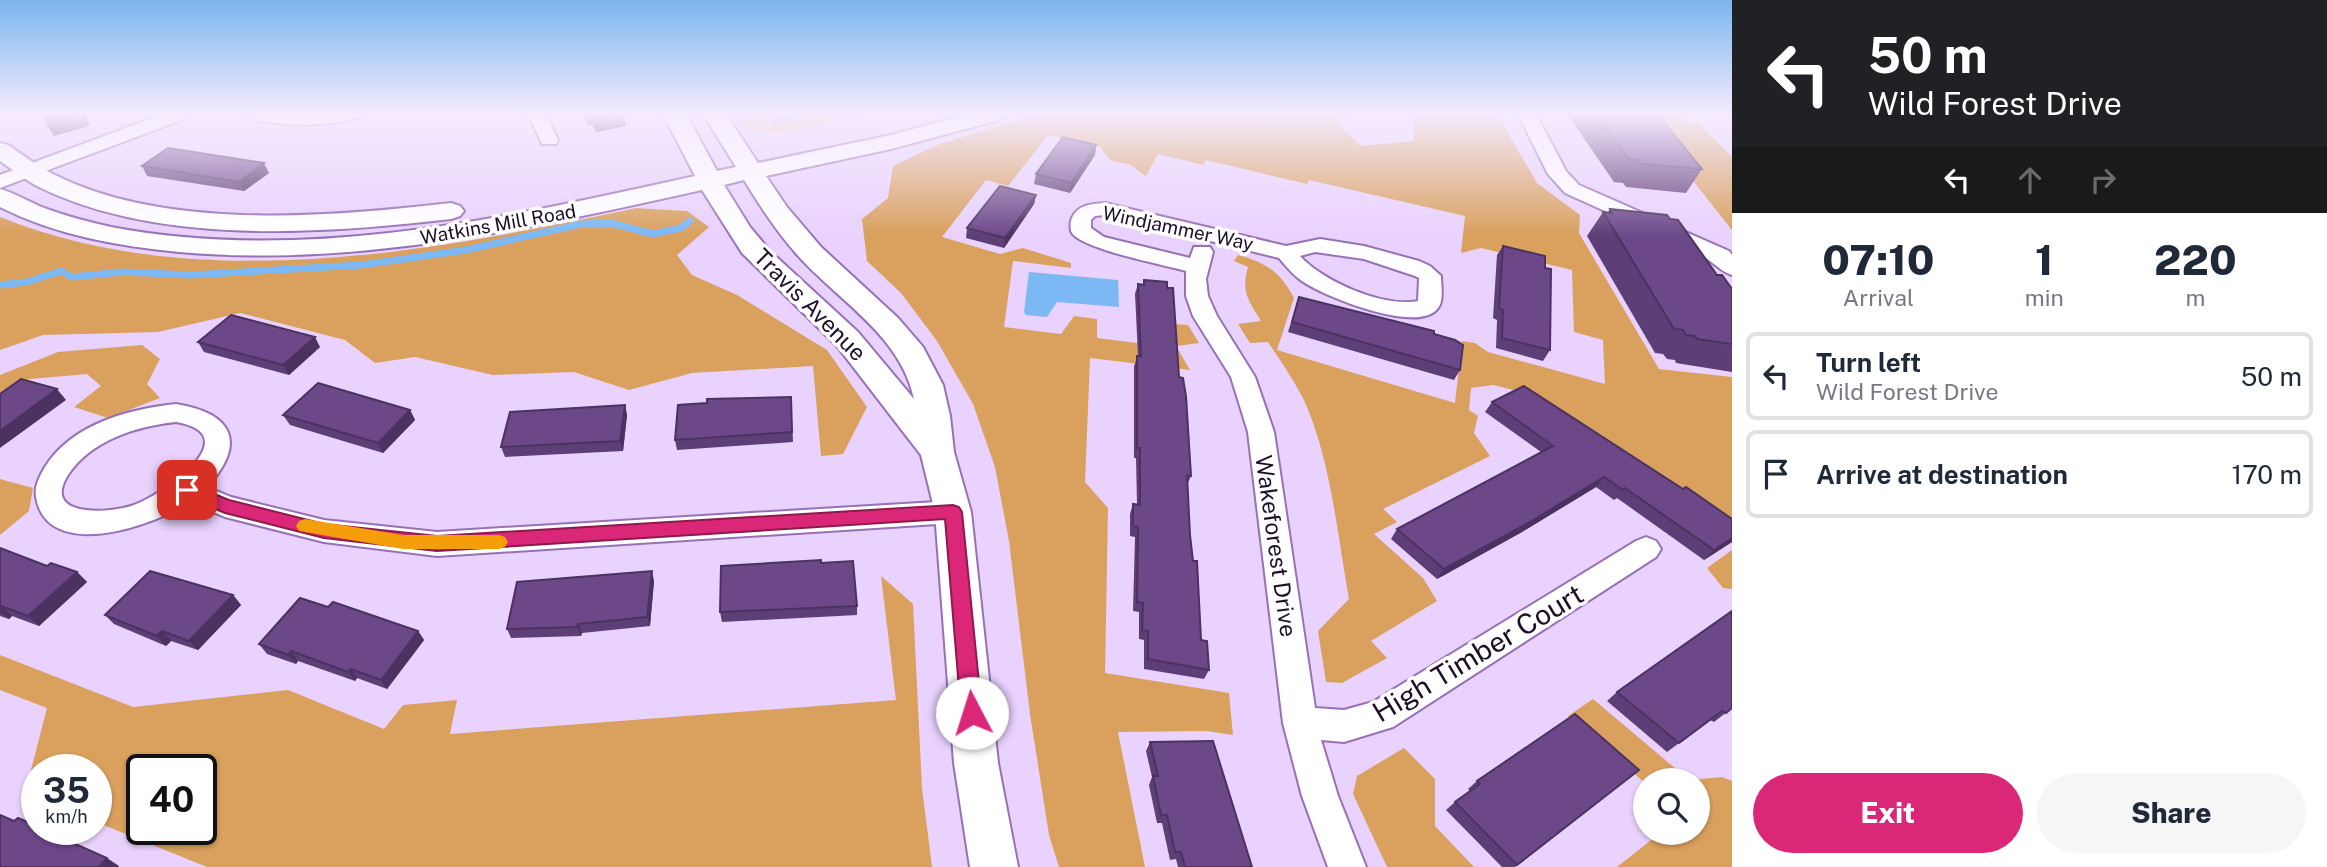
<!DOCTYPE html>
<html lang="en">
<head>
<meta charset="utf-8">
<style>
	body { margin:0; font-family:"Public Sans",sans-serif; background:#f6f6f7; color:#1f2937; height:100vh; display:flex; flex-direction:column; font-size:26px; white-space:nowrap }
	* { box-sizing:border-box; margin:0 }
	p { font-size:23px; color:#747a83 }
	.icon { flex:none; width:38px; height:38px; fill:none; stroke:currentColor; stroke-width:2; stroke-linecap:round; stroke-linejoin:round }
	.map { position:relative; flex:1; overflow:hidden }
	.side { display:flex; flex-direction:column; background:#fff; width:595px }
	.side>* { flex:none }
	.guide { background:#202124; color:#fff; overflow:hidden }
	.fabs { position:absolute; left:1633px; top:768px; display:grid; gap:14px }
	.fabs a { display:grid; place-items:center; width:77px; height:77px; border-radius:50%; background:#fff; box-shadow:0 2px 5px #0004; font-size:35px }
	.speed { position:absolute; left:21px; top:754px; display:flex; gap:14px; font-size:35px; font-weight:700; text-align:center }
	.speed>* { display:grid; place-content:center; width:91px; height:91px; border-radius:50%; background:#fff; box-shadow:0 2px 5px #0004; line-height:1 }
	.speed small { font-size:18px; font-weight:400 }
	.speed .limit { border:4px solid #111; border-radius:10px; background:#fff; color:#111 }
	.pin { position:absolute; display:grid; place-items:center; width:60px; height:60px; color:#fff; margin:-30px; border-radius:14px; box-shadow:0 4px 10px #0006 }
	.me { position:absolute; width:77px; margin:-38px; rotate:355deg; stroke-linejoin:round; filter:drop-shadow(0 0 5px #0008) }
	.turn { display:flex; align-items:center; gap:24px; height:147px; padding:0 21px; font-size:32px }
	.turn .icon { width:91px; height:91px; stroke-width:2.5 }
	.turn b { display:block; font-size:49px; line-height:60px }
	.lanes { display:flex; align-items:center; height:66px; padding:0 21px; background:#0003; justify-content:center; gap:35px; direction:ltr }
	.lanes .off { opacity:.35 }
	.eta { display:flex; justify-content:space-evenly; align-items:center; height:119px; text-align:center }
	.eta b { font-size:42px; font-weight:800; line-height:49px }
	.cta { display:flex; gap:14px; margin-top:auto; padding:14px 21px }
	.cta a { flex:1; height:80px; border-radius:42px; background:#db2777; color:#fff; font-size:28px; font-weight:800; line-height:80px; text-align:center }
	.cta a+a { background:#f6f6f7; color:#1f2937 }
	ul { padding:0; list-style:none }
	li { display:flex; align-items:center; gap:21px; height:88px; margin:0 14px 10px; padding:0 7px; border:4px solid #e0e1e3; border-radius:10px }
	li div { flex:1 }
	li b { display:block; font-size:26px }
	li em { font-style:normal }
	main { display:flex; flex:1; min-height:0 }
	.map>svg:first-child { display:block }
	.green { fill:#f0c392 }
	.forest { fill:#d9a05e; fill-rule:evenodd }
	.water { fill:#7bb8f4 }
	.lines { fill:none; stroke-linecap:round; stroke-linejoin:round }
	.stream { stroke:#7bb8f4; stroke-width:7 }
	.minor-casing { stroke:#9771b6; stroke-width:4 }
	.tertiary-casing { stroke:#9771b6; stroke-width:4 }
	.minor { fill:#fff; fill-rule:evenodd }
	.tertiary { fill:#fff; fill-rule:evenodd }
	.wall { fill:#5d3e76 }
	.shaded-wall { fill:#4c3260 }
	.building { fill:#6c4889; stroke:#4c3260; stroke-width:2 }
	.route { fill:#db2777; stroke:#8e194d; stroke-width:2 }
	.slow { fill:#f59e0b }
	.labels { text-anchor:middle; stroke-width:7; stroke-linejoin:round; paint-order:stroke }
	.far-street-label { font-size:19px; fill:#1e0f29; stroke:#fefefe }
	.street-label { font-size:23px; fill:#1e0f29; stroke:#fefefe }
	.near-street-label { font-size:28px; fill:#1e0f29; stroke:#fefefe }
</style>
</head>
<body>
<main>
<div class="map">
<svg width="1732" height="867" viewBox="0 0 1732 867">
	<rect width="100%" height="100%" fill="#e9d2fe"/>
	<polygon class="green" points="747,114 872,114 790,132 773,133 742,127 737,120"/>
	<g class="forest">
		<path d="M1037,114H1319L1350,119L1335,121L1361,146L1414,141L1415,114H1497L1537,183L1580,215L1579,233L1659,369L1732,377V533L1522,392L1493,385L1471,388L1469,410L1478,416L1474,433L1490,456L1383,509L1397,522L1374,534L1423,578L1437,601L1371,641L1387,658L1342,683L1326,682L1318,631L1349,599C1337,533 1331,459 1303,398C1293,379 1280,360 1268,342L1250,343L1238,324L1261,321C1248,300 1241,291 1248,267L1234,261L1238,255C1267,263 1280,272 1294,298L1277,350L1455,403L1462,341L1475,343L1488,352L1605,384L1603,340L1574,332L1572,270L1481,248L1461,253L1465,216L1309,180L1307,184L1206,160L1203,165L1158,154L1146,176L1129,164L1111,161L1100,147L1048,135L1008,186L986,180L942,237L1000,254L1023,248L1071,263V268L1013,261L1004,327L1061,334L1074,316L1097,319V338L1137,343L1173,324L1188,325L1199,343L1176,346L1190,370L1090,358L1085,482L1108,508L1105,673L1229,693L1233,735L1207,731L1118,732L1145,867H1059L1049,835L1030,714L1009,541L995,467L973,404L937,341L901,293L867,261L862,219L888,198L893,166L937,145Z"/>
		<polygon points="1653,114 1676,114 1690,123 1699,124 1732,157 1732,230 1648,124"/>
		<path d="M636,208L687,211L709,227L677,255L692,275L737,295L827,350L867,407L843,454L821,456L813,366L692,373L629,390L574,372L493,375L415,357L375,363L345,340L240,313L158,332L43,335L0,350V217C199,297 434,251 636,208Z"/>
		<polygon points="142,345 160,359 147,384 160,398 108,418 74,407 101,386 87,374 19,380 0,393 0,375 58,352"/>
		<polygon points="0,479 33,488 29,511 0,535"/>
		<polygon points="1732,550 1732,589 1723,588 1707,568"/>
		<path d="M881,576L913,604L922,788L932,867H207L96,822V770H37V798L25,793L47,708L0,690V655L133,707L288,690L384,729L403,705L457,700L450,734L896,700ZM142,770H201V830H142Z"/>
		<polygon points="1593,699 1689,780 1722,777 1732,781 1732,867 1617,867 1660,833 1698,833 1698,780 1645,780 1645,783 1568,716"/>
		<polygon points="1404,748 1435,779 1435,826 1474,867 1387,867 1353,794 1357,776"/>
	</g>
	<polygon class="water" points="1029,272 1118,280 1119,307 1057,302 1047,317 1026,315 1024,312"/>
	<g class="lines">
		<g class="stream">
			<polyline points="776,122 798,114"/>
			<polyline points="0,285 27,282 61,271 72,277 122,272 191,275 362,265 466,250 581,224 611,223 653,234 681,228 690,221"/>
		</g>
		<g class="minor-casing">
			<g id="minor">
				<polygon points="163,114 190,114 187,118 0,188 0,175"/>
				<path d="M242,114H364C349,128 257,128 242,114Z"/>
				<polygon points="528,114 546,114 558,140 556,144 542,144"/>
				<path d="M1518,114H1536L1566,171L1579,185L1729,251L1732,255V275C1721,272 1710,259 1698,253L1565,193L1548,174Z"/>
				<path d="M1105,203L1286,246L1320,239L1364,246L1419,261L1430,266L1441,276C1441,285 1444,301 1438,308C1419,335 1323,296 1302,281C1293,275 1286,266 1279,258L1105,215L1095,216L1091,220V228L1104,237L1190,258L1194,247H1210L1213,252L1206,279L1208,296L1217,316L1255,377L1274,432L1315,708L1344,710L1373,702L1636,541L1646,537L1656,541L1661,549L1656,557L1393,727L1344,742L1321,740L1338,796L1366,867H1328L1302,796L1283,723L1248,432L1231,377L1193,316L1186,296V271C1165,265 1082,249 1072,233C1070,230 1070,222 1072,218C1078,204 1093,204 1105,203ZM1315,252L1364,259L1415,276L1419,278L1418,301C1384,308 1322,281 1300,256Z"/>
				<path d="M176,404C232,413 248,442 207,487L231,497L324,520L437,532L953,501L963,504L967,512L963,520L953,523L437,556L324,542L225,517L189,502C154,526 47,563 36,497C34,486 40,476 45,467C72,424 129,409 176,404ZM176,422C251,435 160,497 131,506C109,513 41,518 68,475C91,440 137,426 176,422Z"/>
			</g>
		</g>
		<g class="tertiary-casing">
			<g id="tertiary">
				<path d="M663,114H686L717,171L736,167L703,114H726L758,163L891,135L968,114H1005L1002,119L891,149L766,176L787,207L821,247L898,318L923,347L943,385L950,416L954,452L971,512L998,763L1018,867H970L954,763L935,512L921,455L837,346L742,253L702,190C530,228 356,268 179,252C118,246 55,235 0,207V189C15,193 29,202 44,208C66,216 88,222 111,227C306,264 505,218 695,176ZM744,180C761,208 779,235 801,259C842,303 901,337 914,399L858,332L771,252L750,227L724,185Z"/>
				<path d="M0,143L8,145C23,155 37,166 53,174C165,231 329,217 451,203L460,206L464,211L460,216L451,219C323,234 154,246 35,185C23,178 12,169 0,161Z"/>
			</g>
		</g>
		<use href="#minor" class="minor"/>
		<use href="#tertiary" class="tertiary"/>
	</g>
	<g class="wall">
		<polygon points="583,114 623,114 626,126 596,132 592,124 588,125"/>
		<polygon points="1567,114 1657,114 1702,169 1686,193 1626,187 1623,183 1614,182"/>
		<polygon points="1096,145 1095,155 1070,193 1034,184 1036,174"/>
		<polygon points="142,166 269,173 244,191 147,176"/>
		<polygon points="1036,195 1034,204 1004,248 966,238 967,228"/>
		<polygon points="1610,209 1717,275 1732,289 1732,372 1676,363 1675,360 1667,359 1663,354 1655,353 1587,236 1603,212 1607,213"/>
		<polygon points="1503,246 1545,268 1550,350 1543,361 1496,348 1497,320 1493,318 1497,255"/>
		<polygon points="1144,280 1167,288 1191,476 1187,485 1190,535 1201,640 1209,670 1204,679 1144,669 1144,640 1139,639 1139,612 1133,611 1135,537 1130,536 1130,514 1133,504 1137,505 1136,458 1134,458 1134,366 1138,356 1135,294 1138,284 1143,285"/>
		<polygon points="1299,297 1434,334 1460,370 1454,380 1288,332"/>
		<polygon points="198,342 320,347 289,375 204,352"/>
		<polygon points="791,397 793,442 677,450 675,440"/>
		<polygon points="1492,402 1732,542 1704,560 1617,498 1614,500 1596,487 1522,532 1437,579 1391,539 1397,529 1541,452 1485,412"/>
		<polygon points="625,405 627,415 623,451 505,457 501,447"/>
		<polygon points="410,410 415,420 383,453 290,425 283,415"/>
		<polygon points="0,548 47,566 77,572 87,582 39,626 12,616 9,619 0,616"/>
		<polygon points="654,581 650,626 582,633 581,636 511,638 507,629"/>
		<polygon points="233,595 241,605 198,650 171,641 166,646 114,624 105,615"/>
		<polygon points="857,606 857,615 722,622 720,612"/>
		<polygon points="328,607 418,631 424,640 387,689 357,678 355,681 298,661 296,664 267,654 259,644"/>
		<polygon points="1617,692 1732,708 1714,722 1710,720 1667,752 1607,701"/>
		<polygon points="1150,742 1252,867 1178,867 1176,859 1170,860 1162,823 1157,823 1149,785 1152,777 1146,751"/>
		<polygon points="1639,770 1515,867 1502,867 1446,810 1455,802 1470,791 1468,789 1477,781"/>
	</g>
	<g class="shaded-wall">
		<polygon points="83,114 85,114 90,126 54,136 48,127"/>
		<polygon points="590,115 592,124 588,125 586,116"/>
		<polygon points="624,117 626,126 596,132 593,123"/>
		<polygon points="1096,145 1095,155 1070,193 1071,183"/>
		<polygon points="264,163 269,173 244,191 239,182"/>
		<polygon points="1036,195 1034,204 1004,248 1005,238"/>
		<polygon points="315,337 320,347 289,375 283,365"/>
		<polygon points="57,389 66,400 0,448 0,431"/>
		<polygon points="625,405 627,415 623,451 620,441"/>
		<polygon points="410,410 415,420 383,453 378,443"/>
		<polygon points="1604,477 1596,487 1522,532 1437,579 1444,569"/>
		<polygon points="1732,538 1732,542 1704,560 1714,550"/>
		<polygon points="652,571 654,581 650,626 647,617"/>
		<polygon points="77,572 87,582 39,626 28,616"/>
		<polygon points="233,595 241,605 198,650 189,641"/>
		<polygon points="1,606 12,616 9,619 0,612 0,607"/>
		<polygon points="578,624 582,633 581,636 577,627"/>
		<polygon points="162,631 171,641 166,646 157,636"/>
		<polygon points="418,631 424,640 387,689 381,680"/>
		<polygon points="291,651 298,661 296,664 288,655"/>
		<polygon points="351,669 357,678 355,681 348,672"/>
		<polygon points="107,858 119,866 118,867 99,867"/>
	</g>
	<g class="building">
		<polygon points="43,114 83,114 85,117 48,127"/>
		<polygon points="586,114 623,114 624,117 593,123 590,115 586,116"/>
		<polygon points="1596,114 1657,114 1702,169 1641,164 1638,160 1629,159"/>
		<polygon points="1063,137 1096,145 1071,183 1036,174"/>
		<polygon points="168,148 264,163 239,182 142,166"/>
		<polygon points="1000,186 1036,195 1005,238 967,228"/>
		<polygon points="1610,209 1667,215 1670,219 1678,220 1717,275 1722,275 1732,289 1732,344 1697,339 1695,336 1686,335 1683,330 1674,329 1603,212 1612,213"/>
		<polygon points="1503,246 1545,256 1545,268 1551,269 1550,350 1502,338 1503,310 1499,308"/>
		<polygon points="1144,280 1167,282 1167,288 1173,288 1179,377 1183,378 1186,396 1191,476 1187,475 1190,535 1193,561 1197,561 1201,640 1207,641 1209,670 1148,659 1148,631 1142,630 1143,603 1137,602 1138,527 1133,526 1133,504 1140,505 1140,448 1137,448 1137,356 1141,356 1138,284 1144,285"/>
		<polygon points="1299,297 1434,331 1434,334 1455,340 1463,345 1460,370 1292,322"/>
		<polygon points="231,315 315,337 283,365 198,342"/>
		<polygon points="21,379 57,389 0,431 0,394"/>
		<polygon points="318,383 410,410 378,443 283,415"/>
		<polygon points="1524,386 1683,489 1686,487 1732,519 1732,538 1714,550 1625,488 1623,490 1604,477 1530,522 1444,569 1397,529 1553,446 1492,402"/>
		<polygon points="791,397 792,432 675,440 678,405 707,403 707,399"/>
		<polygon points="625,405 620,441 501,447 510,412"/>
		<polygon points="0,548 47,566 51,563 77,572 28,616 1,606 0,607"/>
		<polygon points="821,560 821,563 853,561 857,606 720,612 721,566"/>
		<polygon points="150,571 233,595 189,641 162,631 157,636 105,615"/>
		<polygon points="652,571 647,617 578,624 577,627 507,629 517,582"/>
		<polygon points="300,598 328,607 333,602 418,631 381,680 351,669 348,672 291,651 288,655 259,644"/>
		<polygon points="1732,611 1732,708 1726,713 1722,711 1679,743 1617,692"/>
		<polygon points="1575,714 1639,770 1517,865 1455,802 1480,784 1477,781"/>
		<polygon points="1213,741 1252,867 1185,867 1181,852 1175,852 1167,815 1161,815 1153,776 1158,776 1150,742"/>
		<polygon points="0,815 14,821 18,818 37,826 37,830 44,830 107,858 99,867 0,867"/>
	</g>
	<linearGradient id="sky" x2="0" y2="1"><stop stop-color="#7cb6ed"/><stop offset="0.48" stop-color="#f5ebff"/><stop offset="1" stop-color="#f5ebff" stop-opacity="0"/></linearGradient>
	<rect width="1732" height="236" fill="url(#sky)"/>
	<polygon class="route" points="187,483 229,500 324,524 437,536 953,505 959,507 962,512 982,713 979,719 972,722 964,719 961,713 945,519 437,551 324,538 225,513 181,494 179,490 181,485"/>
	<polygon class="slow" points="305,519 403,535 499,535 505,537 508,542 505,547 499,549 403,549 299,531 296,526 299,521"/>
	<g class="labels">
		<g class="far-street-label">
			<text transform="translate(498 224) rotate(-10)" y="7">Watkins Mill Road</text>
			<text transform="translate(1178 228) rotate(12)" y="7">Windjammer Way</text>
		</g>
		<g class="street-label">
			<text transform="translate(810 305) rotate(45)" y="8">Travis Avenue</text>
			<text transform="translate(1276 546) rotate(82)" y="8">Wakeforest Drive</text>
		</g>
		<g class="near-street-label">
			<text transform="translate(1478 653) rotate(-31)" y="10">High Timber Court</text>
		</g>
	</g>
</svg>
<div class="fabs">
<a><svg class="icon" aria-label="search" viewBox="0 0 24 24"><circle cx="10" cy="10" r="6"/><path d="M15 15l6 6"/></svg></a>
</div>
<div class="speed"><div>35<small>km/h</small></div><div class="limit">40</div></div>
<div class="pin" style="left:187px;top:490px;background:#d93025"><svg class="icon" aria-label="arrive" viewBox="0 0 24 24"><path d="M6 21V4h12l-3 4 3 4H6"/></svg></div>
<svg class="me" style="left:972px;top:713px" viewBox="-20 -20 40 40"><circle r="19" fill="#fff"/><path d="M0-13L10 11 0 6-10 11z" fill="#db2777"/></svg>
</div>
<section class="side">
<div class="guide">
<div class="turn"><svg class="icon" aria-label="left" viewBox="0 0 24 24"><path d="M17 20v-9H6M10 6l-5 5 5 5"/></svg><div><b>50 m</b>Wild Forest Drive</div></div>
<div class="lanes"><svg class="icon" aria-label="left" viewBox="0 0 24 24"><path d="M17 20v-9H6M10 6l-5 5 5 5"/></svg><svg class="icon off" aria-label="ahead" viewBox="0 0 24 24"><path d="M12 20V5M6 11l6-6 6 6"/></svg><svg class="icon off" aria-label="right" viewBox="0 0 24 24"><path d="M7 20v-9h11M14 6l5 5-5 5"/></svg></div>
</div>
<div class="eta">
<div><b>07:10</b><p>Arrival</p></div>
<div><b>1</b><p>min</p></div>
<div><b>220</b><p>m</p></div>
</div>
<ul>
<li><svg class="icon" aria-label="left" viewBox="0 0 24 24"><path d="M17 20v-9H6M10 6l-5 5 5 5"/></svg><div><b>Turn left</b><p>Wild Forest Drive</p></div><em>50 m</em></li>
<li><svg class="icon" aria-label="arrive" viewBox="0 0 24 24"><path d="M6 21V4h12l-3 4 3 4H6"/></svg><div><b>Arrive at destination</b></div><em>170 m</em></li>
</ul>
<div class="cta"><a>Exit</a><a>Share</a></div>
</section>
</main>
</body>
</html>
